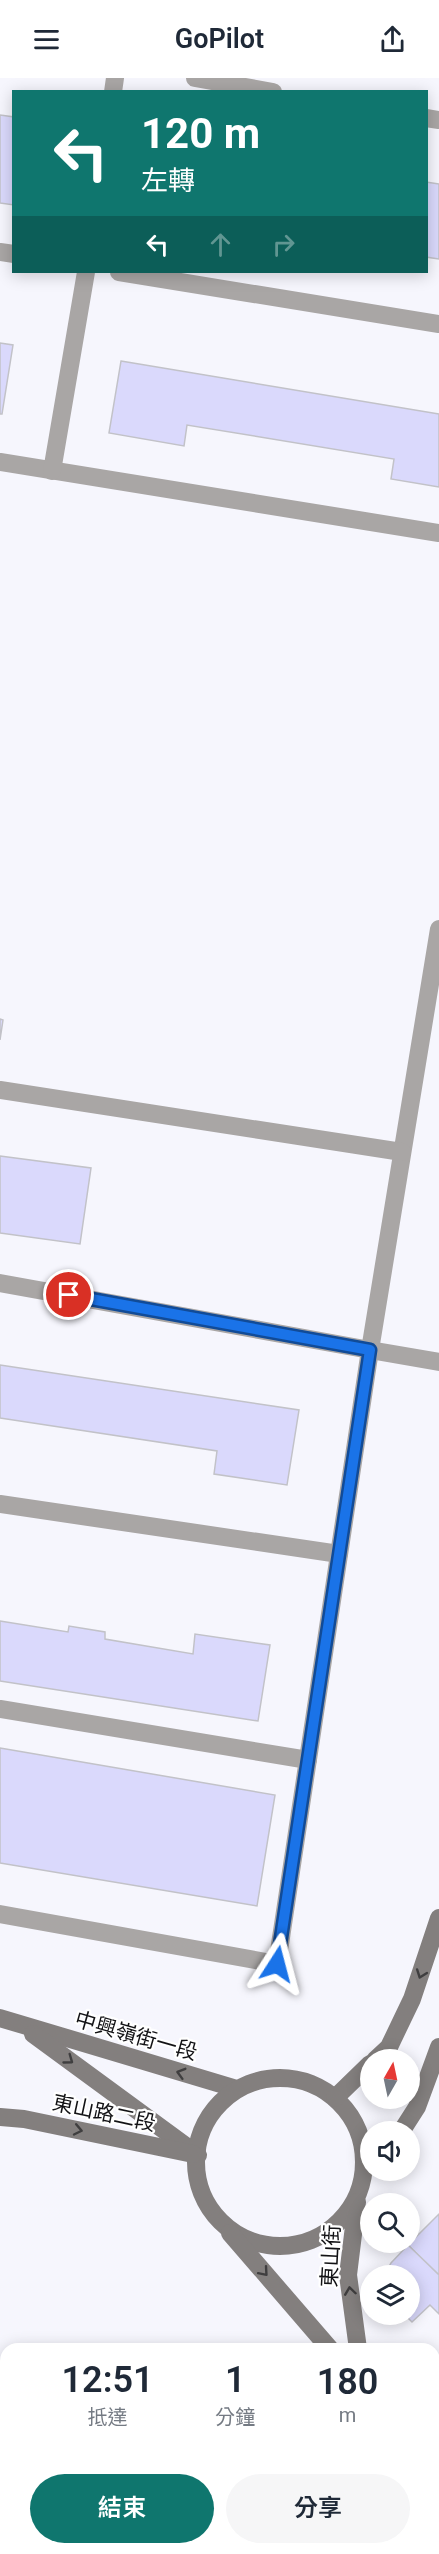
<!DOCTYPE html>
<html lang="zh-TW">
<head>
<meta charset="utf-8">
<style>
	body { margin:0; font-family:Roboto,"Noto Sans TC",sans-serif; background:#f6f6f7; color:#1f2937; height:100vh; display:flex; flex-direction:column; font-size:22px; white-space:nowrap }
	* { box-sizing:border-box; margin:0 }
	p { font-size:20px; color:#747a83 }
	.icon { flex:none; width:33px; height:33px; fill:none; stroke:currentColor; stroke-width:2; stroke-linecap:round; stroke-linejoin:round }
	.map { position:relative; flex:1; overflow:hidden }
	.panel { position:absolute; left:0px; top:2265px; width:440px; height:212px; display:flex; flex-direction:column; background:#fff; border-radius:18px 18px 0 0; box-shadow:0 3px 15px #0003 }
	.panel>* { flex:none }
	.hud { position:absolute; left:12px; top:12px; width:416px; height:183px; border-radius:0px; box-shadow:0 3px 15px #0003; background:#0f766e; color:#fff; overflow:hidden }
	.needle { width:39px; rotate:9deg }
	.tools { position:absolute; left:360px; top:1971px; display:grid; gap:12px }
	.tools a { display:grid; place-items:center; width:60px; height:60px; border-radius:50%; background:#fff; box-shadow:0 3px 15px #0003; font-size:30px }
	.pin { position:absolute; display:grid; place-items:center; width:51px; height:51px; color:#fff; margin:-26px; border:3px solid #fff; border-radius:50%; box-shadow:0 2px 6px #0007 }
	.me { position:absolute; width:66px; margin:-33px; rotate:9deg; stroke-linejoin:round; filter:drop-shadow(0 0 4px #0008) }
	.turn { display:flex; align-items:center; gap:21px; height:126px; padding:0 30px; font-size:27px }
	.turn .icon { width:78px; height:78px; stroke-width:2.5 }
	.turn b { display:block; font-size:42px; line-height:51px }
	.lanes { display:flex; align-items:center; height:57px; padding:0 30px; background:#0003; justify-content:center; gap:30px; direction:ltr }
	.lanes .off { opacity:.35 }
	.eta { display:flex; justify-content:space-evenly; align-items:center; height:102px; text-align:center }
	.eta b { font-size:36px; font-weight:600; line-height:42px }
	.primary-button { display:flex; gap:12px; margin-top:auto; padding:12px 30px }
	.primary-button a { flex:1; height:69px; border-radius:36px; background:#0f766e; color:#fff; font-size:24px; font-weight:600; line-height:69px; text-align:center }
	.primary-button a+a { background:#f6f6f7; color:#1f2937 }
	header { display:flex; justify-content:space-between; align-items:center; height:78px; padding:0 30px; background:#fff; font-size:27px; font-weight:600 }
	.map>svg:first-child { display:block }
	.building { fill:#dad9fc; stroke:#c2c2c8; stroke-width:1.5 }
	.lines { fill:none; stroke-linecap:round; stroke-linejoin:round }
	.lane { stroke:#a9a6a5; stroke-width:18 }
	.secondary { stroke:#837f7e; stroke-width:18 }
	.oneway { stroke:#3f3e3f }
	.route-casing { stroke:#114b97; stroke-width:15 }
	.route { stroke:#1a73e8; stroke-width:10 }
	.labels { text-anchor:middle; stroke-width:4.5; stroke-linejoin:round; paint-order:stroke }
	.street-label { font-size:21px; fill:#121215; stroke:#fff }
</style>
</head>
<body>
<header><svg class="icon" aria-label="menu" viewBox="0 0 24 24"><path d="M4 6h16M4 12h16M4 18h16"/></svg>GoPilot<svg class="icon" aria-label="share" viewBox="0 0 24 24"><path d="M12 15V3M7 8l5-5 5 5M5 13v7h14v-7"/></svg></header>
<div class="map">
<svg width="439" height="2476" viewBox="0 0 439 2476">
	<rect width="100%" height="100%" fill="#f6f6fd"/>
	<g class="building">
		<polygon points="0,37 14,39 14,127 0,125"/>
		<polygon points="426,104 439,106 439,181 426,179"/>
		<polygon points="0,265 13,267 2,336 0,336"/>
		<polygon points="121,283 439,336 439,409 391,401 394,381 187,347 184,368 109,355"/>
		<polygon points="0,941 3,942 0,962"/>
		<polygon points="0,1078 91,1090 80,1166 0,1155"/>
		<polygon points="0,1287 299,1332 287,1407 214,1396 217,1373 0,1340"/>
		<polygon points="0,1543 68,1554 69,1548 105,1554 105,1561 193,1576 195,1556 270,1567 258,1643 0,1603"/>
		<polygon points="0,1670 275,1717 257,1828 0,1785"/>
		<polygon points="439,2136 439,2197 408,2167"/>
		<polygon points="408,2167 439,2197 439,2236 430,2227 412,2244 404,2236 410,2236 410,2198 384,2198 391,2185"/>
	</g>
	<g class="lines">
		<g class="lane">
			<polyline points="195,0 273,14"/>
			<polyline points="113,14 115,0"/>
			<polyline points="426,40 439,42"/>
			<polyline points="0,174 14,176"/>
			<polyline points="119,194 439,246"/>
			<polyline points="0,384 439,455"/>
			<polyline points="52,393 86,194"/>
			<polyline points="439,851 370,1272 439,1284"/>
			<polyline points="0,1012 402,1074"/>
			<polyline points="0,1205 370,1272 277,1886 0,1836"/>
			<polyline points="0,1426 339,1476"/>
			<polyline points="0,1631 308,1682"/>
		</g>
		<g class="secondary">
			<polyline points="0,1940 237,2011"/>
			<polyline points="33,1956 198,2077"/>
			<polyline points="375,1982 389,1969 412,1921 439,1840"/>
			<circle cx="280" cy="2084" r="84"/>
			<polyline points="335,2020 370,1986"/>
			<polyline points="0,2039 24,2041 193,2076"/>
			<polyline points="401,2054 417,2029 439,1969"/>
			<polyline points="357,2124 348,2197 358,2271"/>
			<polyline points="230,2155 330,2271"/>
			<polyline points="434,2380 439,2385"/>
		</g>
	</g>
	<defs><path id="oneway-chevron" d="M-2-3.5L2.5 0L-2 3.5" fill="none" stroke-width="1.6" stroke-linecap="round" stroke-linejoin="round" transform="scale(1.5)"/></defs>
	<g class="oneway">
		<use href="#oneway-chevron" transform="translate(421 1896) rotate(110)"/>
		<use href="#oneway-chevron" transform="translate(69 1982) rotate(36)"/>
		<use href="#oneway-chevron" transform="translate(181 1995) rotate(-164)"/>
		<use href="#oneway-chevron" transform="translate(78 2052) rotate(12)"/>
		<use href="#oneway-chevron" transform="translate(264 2194) rotate(49)"/>
		<use href="#oneway-chevron" transform="translate(350 2213) rotate(-98)"/>
	</g>
	<g class="lines">
		<g class="route-casing">
			<polyline id="route" points="69,1217 370,1272 277,1886"/>
		</g>
		<use href="#route" class="route"/>
	</g>
	<g class="labels">
		<g class="street-label">
			<text transform="translate(136 1958) rotate(16)" y="7">中興嶺街一段</text>
			<text transform="translate(104 2035) rotate(12)" y="7">東山路二段</text>
			<text transform="translate(331 2178) rotate(-87)" y="7">東山街</text>
		</g>
	</g>
</svg>
<div class="tools">
<a><svg class="needle" viewBox="-14 -14 28 28"><path d="M0-13l5 13h-10z" fill="#e53935"/><path d="M0 13l5-13h-10z" fill="#747a83"/></svg></a>
<a><svg class="icon" aria-label="sound" viewBox="0 0 24 24"><path d="M4 9h4l5-4v14l-5-4H4zM17 9q2 3 0 6"/></svg></a>
<a><svg class="icon" aria-label="search" viewBox="0 0 24 24"><circle cx="10" cy="10" r="6"/><path d="M15 15l6 6"/></svg></a>
<a><svg class="icon" aria-label="layers" viewBox="0 0 24 24"><path d="M12 4l9 5-9 5-9-5zM3 14l9 5 9-5"/></svg></a>
</div>
<div class="pin" style="left:69px;top:1217px;background:#d93025"><svg class="icon" aria-label="arrive" viewBox="0 0 24 24"><path d="M6 21V4h12l-3 4 3 4H6"/></svg></div>
<svg class="me" style="left:277px;top:1886px" viewBox="-20 -20 40 40"><path d="M0-17L14 15 0 8-14 15z" fill="#1a73e8" stroke="#fff" stroke-width="4"/></svg>
<div class="hud">
<div class="turn"><svg class="icon" aria-label="left" viewBox="0 0 24 24"><path d="M17 20v-9H6M10 6l-5 5 5 5"/></svg><div><b>120 m</b>左轉</div></div>
<div class="lanes"><svg class="icon" aria-label="left" viewBox="0 0 24 24"><path d="M17 20v-9H6M10 6l-5 5 5 5"/></svg><svg class="icon off" aria-label="ahead" viewBox="0 0 24 24"><path d="M12 20V5M6 11l6-6 6 6"/></svg><svg class="icon off" aria-label="right" viewBox="0 0 24 24"><path d="M7 20v-9h11M14 6l5 5-5 5"/></svg></div>
</div>
<section class="panel">
<div class="eta">
<div><b>12:51</b><p>抵達</p></div>
<div><b>1</b><p>分鐘</p></div>
<div><b>180</b><p>m</p></div>
</div>
<div class="primary-button"><a>結束</a><a>分享</a></div>
</section>
</div>
</body>
</html>
